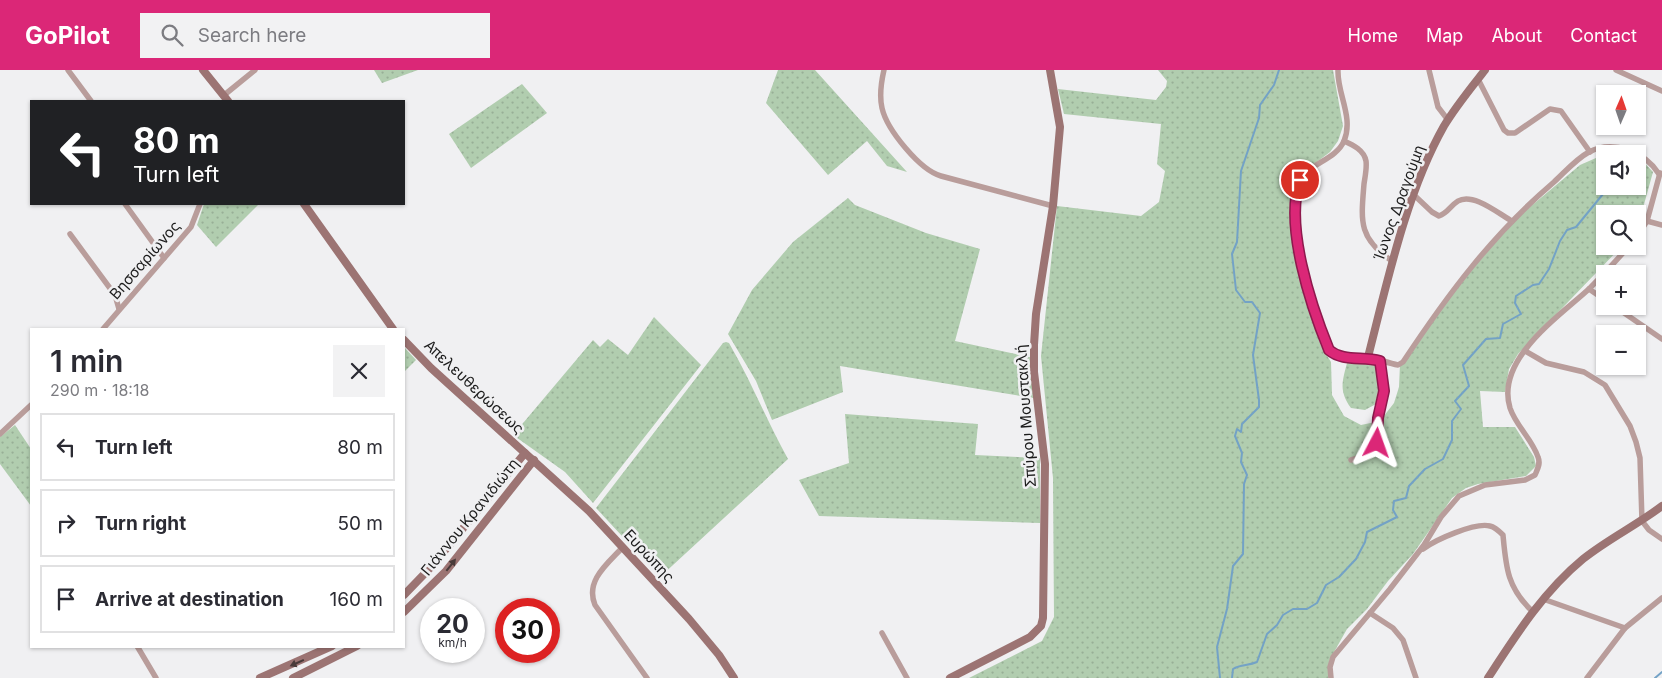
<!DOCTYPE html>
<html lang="en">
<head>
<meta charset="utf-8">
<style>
	body { margin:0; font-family:Inter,sans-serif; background:#f2f2f3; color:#2b2b33; height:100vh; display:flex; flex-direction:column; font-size:19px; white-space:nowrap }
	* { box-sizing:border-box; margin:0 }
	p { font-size:16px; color:#7c7c81 }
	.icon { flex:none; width:28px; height:28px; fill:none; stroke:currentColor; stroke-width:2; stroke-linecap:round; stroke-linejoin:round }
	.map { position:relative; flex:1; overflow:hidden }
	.panel { position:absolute; left:30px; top:258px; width:375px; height:320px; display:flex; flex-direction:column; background:#fff; border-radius:0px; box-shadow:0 1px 4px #0004 }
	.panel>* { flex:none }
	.guide { position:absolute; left:30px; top:30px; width:375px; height:105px; border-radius:0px; box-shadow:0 1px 4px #0004; background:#202124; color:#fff; overflow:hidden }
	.needle { width:32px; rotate:2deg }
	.controls { position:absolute; left:1596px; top:15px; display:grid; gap:10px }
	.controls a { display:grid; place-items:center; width:50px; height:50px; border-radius:0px; background:#fff; box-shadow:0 1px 4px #0004; font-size:25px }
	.speed { position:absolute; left:420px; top:528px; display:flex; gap:10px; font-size:25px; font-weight:700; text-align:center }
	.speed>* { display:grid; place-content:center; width:65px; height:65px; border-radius:50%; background:#fff; box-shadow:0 1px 4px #0004; line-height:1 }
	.speed small { font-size:12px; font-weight:400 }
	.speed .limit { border:8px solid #d22; background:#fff; color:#111 }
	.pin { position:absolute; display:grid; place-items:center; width:42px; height:42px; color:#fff; margin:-21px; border:2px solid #fff; border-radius:50%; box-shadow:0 1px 5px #0007 }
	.me { position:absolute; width:55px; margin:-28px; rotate:4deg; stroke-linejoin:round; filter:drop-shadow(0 0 4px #0008) }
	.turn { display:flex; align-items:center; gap:18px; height:105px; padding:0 20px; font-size:22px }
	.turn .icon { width:65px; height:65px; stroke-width:2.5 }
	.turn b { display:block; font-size:35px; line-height:42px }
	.round { display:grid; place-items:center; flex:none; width:52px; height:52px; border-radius:0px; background:#f2f2f3 }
	.head { display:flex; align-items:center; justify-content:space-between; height:85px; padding:0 20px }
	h1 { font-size:30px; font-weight:600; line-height:38px }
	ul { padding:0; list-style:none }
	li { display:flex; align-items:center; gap:15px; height:68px; margin:0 10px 8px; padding:0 10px; border:2px solid #e1e1e2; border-radius:0px }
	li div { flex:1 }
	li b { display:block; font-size:19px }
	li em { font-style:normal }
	header { display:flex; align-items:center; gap:30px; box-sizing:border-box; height:70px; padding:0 25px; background:#db2777; color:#fff }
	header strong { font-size:24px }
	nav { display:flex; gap:28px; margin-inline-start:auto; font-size:18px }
	.search { width:350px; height:45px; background:#f2f2f3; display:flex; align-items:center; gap:12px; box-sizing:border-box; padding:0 18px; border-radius:0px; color:#7c7c81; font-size:19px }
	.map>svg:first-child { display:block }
	.grass { fill:url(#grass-dots) }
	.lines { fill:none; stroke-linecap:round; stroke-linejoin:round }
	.stream { stroke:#73a2c6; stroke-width:2 }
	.street { stroke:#b99d9b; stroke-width:5.5 }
	.secondary { stroke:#9c7473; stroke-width:8 }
	.oneway { fill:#493b3a }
	.route-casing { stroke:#8e194d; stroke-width:12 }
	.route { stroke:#db2777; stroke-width:9 }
	.labels { text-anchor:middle; stroke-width:5; stroke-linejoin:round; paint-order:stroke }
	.street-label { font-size:15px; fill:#1c1c1c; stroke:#f0f0f2 }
</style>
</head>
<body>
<header>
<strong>GoPilot</strong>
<div class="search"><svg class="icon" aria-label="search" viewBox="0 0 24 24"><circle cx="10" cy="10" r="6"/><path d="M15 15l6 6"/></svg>Search here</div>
<nav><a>Home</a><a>Map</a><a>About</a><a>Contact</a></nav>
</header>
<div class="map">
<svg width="1662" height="608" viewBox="0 0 1662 608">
	<defs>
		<pattern id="grass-dots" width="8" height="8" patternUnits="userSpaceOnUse" patternTransform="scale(1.25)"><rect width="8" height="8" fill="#b1cdaf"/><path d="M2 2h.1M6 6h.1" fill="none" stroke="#98af96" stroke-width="1.8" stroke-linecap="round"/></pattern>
	</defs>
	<rect width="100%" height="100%" fill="#f0f0f2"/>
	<g class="grass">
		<polygon points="374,0 418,0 382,13"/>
		<polygon points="778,0 815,0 907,102 887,96 867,71 828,105 766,33"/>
		<polygon points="1158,0 1333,0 1343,56 1338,71 1330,82 1297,107 1292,118 1290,144 1295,174 1311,245 1321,276 1331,292 1332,325 1344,346 1361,355 1380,351 1394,333 1399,317 1400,294 1458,215 1517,148 1580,95 1605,84 1605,116 1638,116 1638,86 1653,102 1638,156 1638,144 1605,144 1605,176 1622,176 1518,284 1509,299 1505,322 1480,321 1483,357 1515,357 1534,387 1536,396 1526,406 1478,414 1466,418 1452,428 1413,484 1388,511 1367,539 1347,559 1329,591 1329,608 969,608 1042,571 1054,547 1053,408 1041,286 1057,136 1141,146 1159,132 1165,101 1157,94 1161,54 1064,44 1058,19 1156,30 1166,17 1167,11"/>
		<polygon points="522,14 547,43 471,98 449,64"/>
		<polygon points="848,128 855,135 926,163 980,179 955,271 1030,287 1033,328 840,296 843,322 772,350 756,311 728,264 752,220 793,172"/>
		<polygon points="204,134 259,134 216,177 197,155"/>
		<polygon points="654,247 701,295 593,433 565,402 513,365 593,270 600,277 608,269 628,285"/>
		<path d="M726,272L729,273C751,311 767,351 788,389L660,507L596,438L723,273Z"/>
		<polygon points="404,277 416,290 404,302"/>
		<path d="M1357,290L1375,296L1380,309L1376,334L1365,340L1351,338C1339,321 1342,312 1347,293Z"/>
		<polygon points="845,344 978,354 975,385 1040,388 1040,453 819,446 799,410 849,393"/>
		<polygon points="15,355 31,379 31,436 0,394 0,367"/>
	</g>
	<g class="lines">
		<g class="stream">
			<polyline points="1220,608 1217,577 1227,539 1233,496 1243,484 1244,414 1247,405 1241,392 1242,383 1235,366 1237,359 1241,362 1242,354 1259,337 1259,330 1253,285 1260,243 1252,232 1245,232 1236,220 1232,184 1237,172 1241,101 1259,48 1260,35 1274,15 1279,0"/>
			<path d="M1232,608L1233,599C1241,594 1248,596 1257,592L1267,564L1277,555L1283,545L1293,539H1307L1317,533L1326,515L1339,507L1356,489L1365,472L1367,462L1397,447L1393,440L1394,431L1406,428L1409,416L1425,399L1443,389L1452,370V351L1461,339L1455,331L1469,316L1463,295L1486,269L1500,268L1503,254L1521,244L1515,233L1516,226L1533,215L1539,214L1549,199L1560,171L1567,160L1576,157L1603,124L1615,116"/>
			<polyline points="1655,608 1662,602"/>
		</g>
		<g class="street">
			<polyline points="68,0 91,31"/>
			<path d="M884,0C881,13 879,25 882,38C887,60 920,100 941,106L1053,136"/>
			<path d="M1338,0C1337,24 1354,47 1344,71C1336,90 1307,94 1299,112C1295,121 1294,132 1295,142C1296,164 1318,274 1334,284C1345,290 1357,286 1368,287C1378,289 1388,293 1398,295L1403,292C1448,224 1492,165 1554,112C1565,102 1576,89 1589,82C1613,69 1645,82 1659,104"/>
			<polyline points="1429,0 1438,37 1448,50"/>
			<polyline points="1616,0 1662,21"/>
			<polyline points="1478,9 1504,60 1508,63 1515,63 1550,39 1561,41 1590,82"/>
			<polyline points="223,26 255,0"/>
			<path d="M1344,71C1353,75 1364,80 1366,91C1367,98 1365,107 1364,114C1361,151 1358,168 1392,191"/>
			<path d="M1414,125L1432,142L1439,146C1448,143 1450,136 1458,131C1473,122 1499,144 1512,151"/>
			<polyline points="125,134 164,188"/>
			<polyline points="1647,151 1662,155"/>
			<polyline points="70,164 115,225 119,239"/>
			<polyline points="1638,165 1647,151 1660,103"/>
			<polyline points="1589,219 1605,230"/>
			<polyline points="1614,236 1662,269"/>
			<polyline points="103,259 191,157 200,134"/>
			<polyline points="1525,281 1546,293 1584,302 1605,315 1630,356 1636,372 1640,388 1642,451 1649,460 1662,469"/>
			<polyline points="0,364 31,335"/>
			<polyline points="1351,390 1368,385 1377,373 1379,348 1384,321 1380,291"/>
			<path d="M622,478C607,494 585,511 595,535L647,608"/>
			<path d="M1423,479C1435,470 1475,452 1490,456C1495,457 1499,461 1503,465C1506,497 1507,517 1532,541"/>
			<polyline points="1543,529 1625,558"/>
			<polyline points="1370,543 1393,558 1403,570 1416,608"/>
			<polyline points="882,563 907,608"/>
			<polyline points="137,576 156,608"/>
			<path d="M1331,608L1330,597L1333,587L1390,519L1424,475L1441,447L1459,426L1485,415L1525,410L1535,405C1537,400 1541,394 1538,387C1532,369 1516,356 1510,338C1495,289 1560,246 1590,218C1604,204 1617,190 1629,176"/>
			<polyline points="1587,608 1625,558 1662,528"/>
		</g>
		<g class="secondary">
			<polyline points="203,0 228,31"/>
			<polyline points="304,134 393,259"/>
			<polyline points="404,270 431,298 589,441 689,549 719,585 734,608"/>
			<path d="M1368,287C1387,213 1406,123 1444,56C1456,36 1471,18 1485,0"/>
			<polyline points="404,525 432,496 525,383"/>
			<polyline points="404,542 446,501 534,390"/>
			<polyline points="260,608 332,576"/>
			<polyline points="293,608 357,576"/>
			<polyline points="950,608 1030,567 1041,556 1043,548 1045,394 1034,302 1034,275 1036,244 1053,136 1060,57 1050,0"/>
			<path d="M1488,608C1516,565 1543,522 1583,489C1608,469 1637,455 1662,436"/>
		</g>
	</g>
	<defs><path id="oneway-solid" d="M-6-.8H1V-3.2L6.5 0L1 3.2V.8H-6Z" transform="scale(1.25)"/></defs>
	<g class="oneway">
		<use href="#oneway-solid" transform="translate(451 495) rotate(-52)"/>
		<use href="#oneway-solid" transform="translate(297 593) rotate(156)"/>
	</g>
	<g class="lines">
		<g class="route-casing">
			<path id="route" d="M1300,110C1284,155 1311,236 1329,280C1343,292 1363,286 1380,291L1384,321L1378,348L1377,373"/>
		</g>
		<use href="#route" class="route"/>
	</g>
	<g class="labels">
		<g class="street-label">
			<text transform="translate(1399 133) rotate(-70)" y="5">Ίωνος Δραγούμη</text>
			<text transform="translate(145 190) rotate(-49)" y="5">Βησσαρίωνος</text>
			<text transform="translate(474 317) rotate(43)" y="5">Απελευθερώσεως</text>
			<text transform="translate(1026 346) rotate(-94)" y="5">Σπύρου Μουστακλή</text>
			<text transform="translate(470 447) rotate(-51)" y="5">Γιάννου Κρανιδιώτη</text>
			<text transform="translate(649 486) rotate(47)" y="5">Ευρώπης</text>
		</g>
	</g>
</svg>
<div class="controls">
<a><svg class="needle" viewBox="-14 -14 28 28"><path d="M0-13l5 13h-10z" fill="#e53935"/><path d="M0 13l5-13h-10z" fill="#7c7c81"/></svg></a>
<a><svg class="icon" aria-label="sound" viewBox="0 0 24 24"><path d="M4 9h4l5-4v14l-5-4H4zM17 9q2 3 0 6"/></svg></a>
<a><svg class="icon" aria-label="search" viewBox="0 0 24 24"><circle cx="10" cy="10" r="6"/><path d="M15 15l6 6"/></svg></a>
<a>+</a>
<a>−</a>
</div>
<div class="speed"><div>20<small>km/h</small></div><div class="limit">30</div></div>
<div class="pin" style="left:1300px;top:110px;background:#d93025"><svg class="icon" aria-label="arrive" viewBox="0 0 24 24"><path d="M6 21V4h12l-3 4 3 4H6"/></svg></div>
<svg class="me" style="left:1377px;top:373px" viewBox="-20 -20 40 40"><path d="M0-17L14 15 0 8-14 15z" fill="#db2777" stroke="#fff" stroke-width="4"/></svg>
<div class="guide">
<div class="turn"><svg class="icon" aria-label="left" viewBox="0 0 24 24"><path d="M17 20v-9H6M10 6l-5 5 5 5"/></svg><div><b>80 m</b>Turn left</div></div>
</div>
<section class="panel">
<div class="head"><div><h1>1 min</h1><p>290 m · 18:18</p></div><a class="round"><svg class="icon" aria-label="close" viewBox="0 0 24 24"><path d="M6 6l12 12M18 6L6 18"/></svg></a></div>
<ul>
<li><svg class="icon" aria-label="left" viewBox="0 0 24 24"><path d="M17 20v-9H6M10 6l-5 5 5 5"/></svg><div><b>Turn left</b></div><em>80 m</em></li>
<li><svg class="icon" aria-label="right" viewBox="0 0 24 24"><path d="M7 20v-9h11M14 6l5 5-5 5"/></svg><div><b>Turn right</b></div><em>50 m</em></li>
<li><svg class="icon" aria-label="arrive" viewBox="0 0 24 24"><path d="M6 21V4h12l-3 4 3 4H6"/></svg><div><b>Arrive at destination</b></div><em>160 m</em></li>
</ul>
</section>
</div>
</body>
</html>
